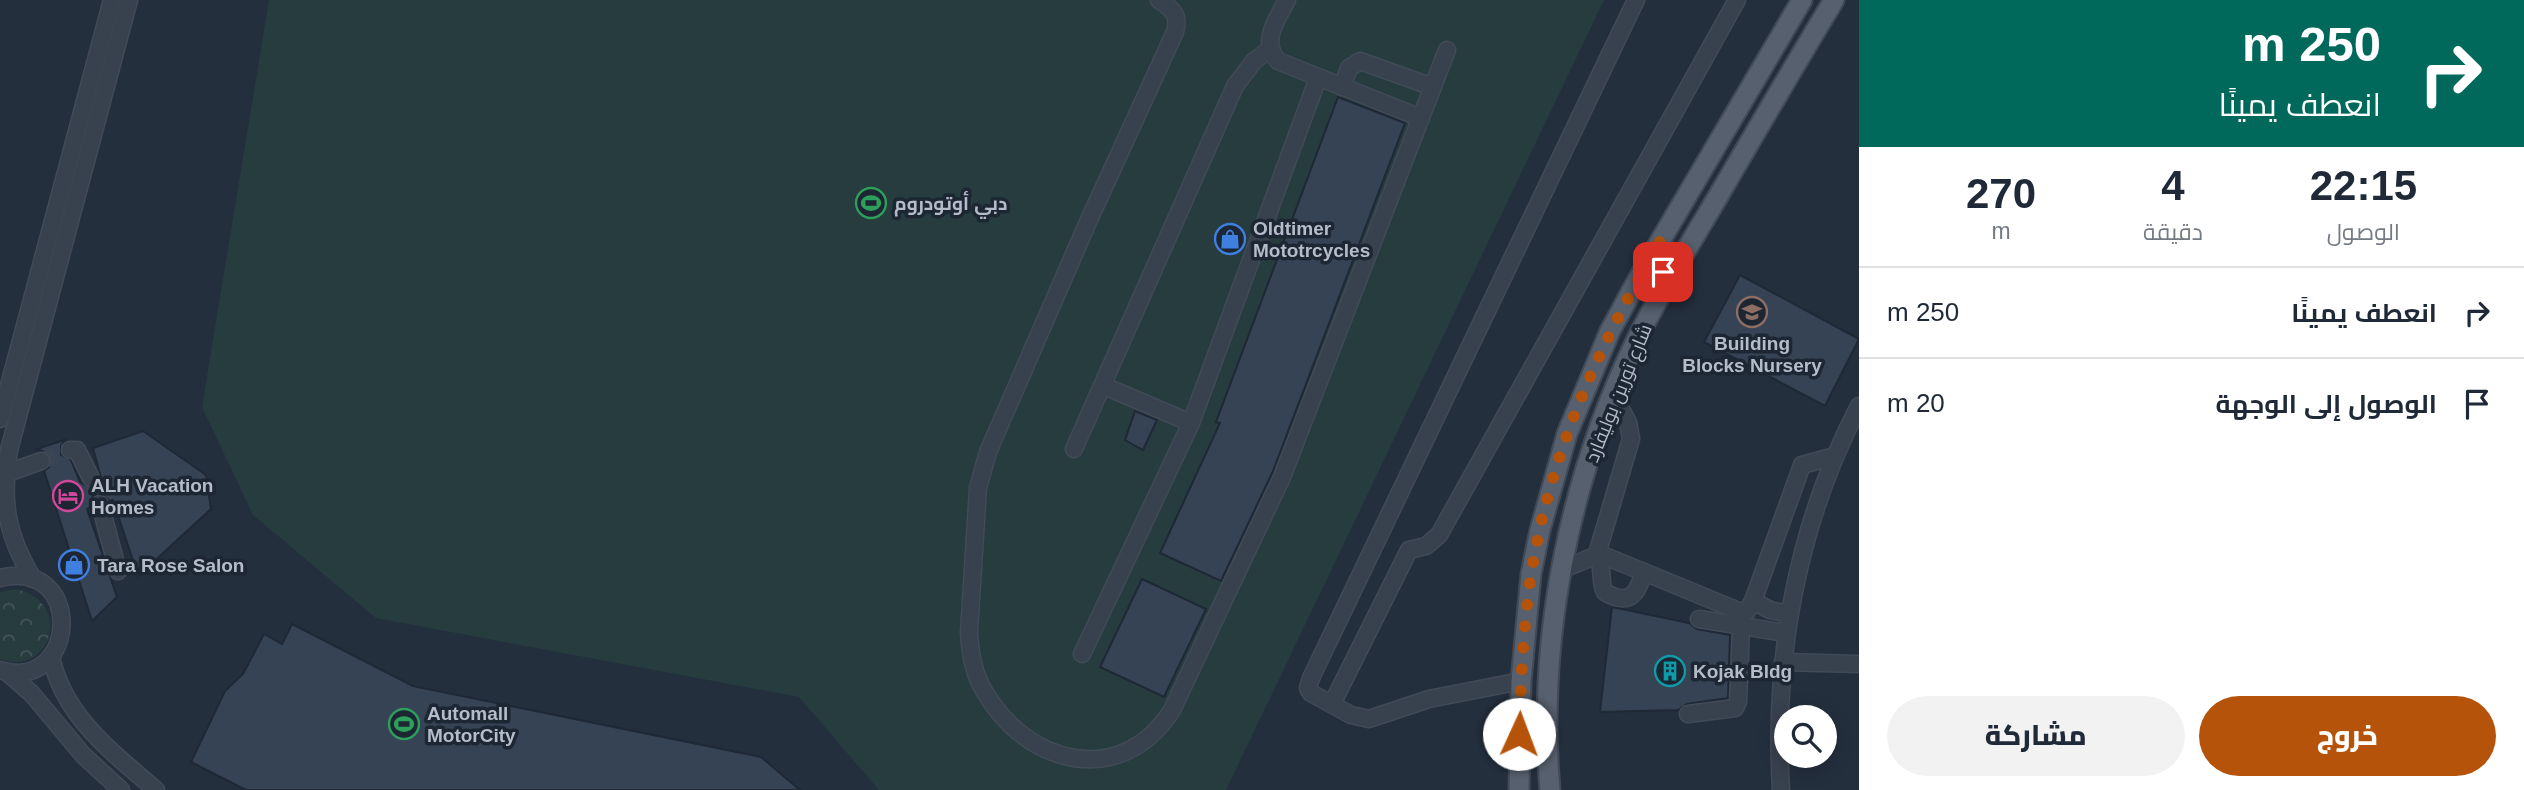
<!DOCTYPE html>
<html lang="ar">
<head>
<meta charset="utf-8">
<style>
	body { margin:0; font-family:Arial,Cairo,sans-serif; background:#f2f2f3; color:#1f2937; direction:rtl; height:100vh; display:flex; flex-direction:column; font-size:26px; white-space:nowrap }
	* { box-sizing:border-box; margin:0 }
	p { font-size:23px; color:#747a83 }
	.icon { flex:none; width:38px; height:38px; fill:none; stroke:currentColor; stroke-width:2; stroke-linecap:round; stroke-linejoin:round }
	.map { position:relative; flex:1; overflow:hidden; direction:ltr }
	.details { display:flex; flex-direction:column; background:#fff; width:665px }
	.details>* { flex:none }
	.top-card { background:#00695c; color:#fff; overflow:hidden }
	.tools { position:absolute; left:1774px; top:705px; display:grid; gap:14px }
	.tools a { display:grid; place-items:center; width:63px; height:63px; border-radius:50%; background:#fff; box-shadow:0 4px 18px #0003; font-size:35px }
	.pin { position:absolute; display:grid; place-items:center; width:60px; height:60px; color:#fff; margin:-30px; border-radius:14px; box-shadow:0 4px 10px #0006 }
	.me { position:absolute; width:77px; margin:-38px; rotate:2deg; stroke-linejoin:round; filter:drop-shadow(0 0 5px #0008) }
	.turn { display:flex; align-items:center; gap:24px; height:147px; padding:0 28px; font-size:32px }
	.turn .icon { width:91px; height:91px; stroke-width:2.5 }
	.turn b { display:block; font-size:49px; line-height:60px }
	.eta { display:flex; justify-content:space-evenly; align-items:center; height:119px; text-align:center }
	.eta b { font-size:42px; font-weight:800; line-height:49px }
	.cta { display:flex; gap:14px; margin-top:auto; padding:14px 28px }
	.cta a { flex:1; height:80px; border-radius:42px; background:#b45309; color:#fff; font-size:28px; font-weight:800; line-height:80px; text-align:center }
	.cta a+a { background:#f2f2f3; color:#1f2937 }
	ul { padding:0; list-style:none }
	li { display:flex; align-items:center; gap:21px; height:91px; padding:0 28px; border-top:2px solid #e0e1e3 }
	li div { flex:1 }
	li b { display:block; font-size:26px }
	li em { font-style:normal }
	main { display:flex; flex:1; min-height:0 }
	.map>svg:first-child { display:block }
	.forest { fill:url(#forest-crowns) }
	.park { fill:#263c3f }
	.building { fill:#364354; stroke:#1f2835; stroke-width:2 }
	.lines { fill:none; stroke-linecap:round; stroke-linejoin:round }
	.minor-tunnel { stroke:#3a4453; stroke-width:16; stroke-dasharray:16 8; stroke-linecap:butt }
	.minor-casing { stroke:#414a57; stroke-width:19 }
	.major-casing { stroke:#414a57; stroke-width:23 }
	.minor { stroke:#38414e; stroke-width:16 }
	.major { stroke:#56606e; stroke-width:19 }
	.route { stroke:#b45309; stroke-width:12; stroke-dasharray:0 21.6 }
	.labels { text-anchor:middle; stroke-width:7; stroke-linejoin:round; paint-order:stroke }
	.poi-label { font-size:19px; font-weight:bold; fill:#b4bcc9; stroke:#1d2633; text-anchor:start }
	.street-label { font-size:19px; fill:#b4bcc9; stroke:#1d2633 }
</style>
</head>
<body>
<main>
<section class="details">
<div class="top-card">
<div class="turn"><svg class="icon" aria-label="right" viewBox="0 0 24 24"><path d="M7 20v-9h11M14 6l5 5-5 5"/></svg><div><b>250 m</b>انعطف يمينًا</div></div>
</div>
<div class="eta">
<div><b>22:15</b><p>الوصول</p></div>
<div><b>4</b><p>دقيقة</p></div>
<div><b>270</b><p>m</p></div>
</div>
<ul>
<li><svg class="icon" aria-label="right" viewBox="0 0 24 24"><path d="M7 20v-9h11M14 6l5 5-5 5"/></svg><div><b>انعطف يمينًا</b></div><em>250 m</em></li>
<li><svg class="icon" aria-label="arrive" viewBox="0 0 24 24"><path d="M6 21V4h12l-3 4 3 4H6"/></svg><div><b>الوصول إلى الوجهة</b></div><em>20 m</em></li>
</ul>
<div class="cta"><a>خروج</a><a>مشاركة</a></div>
</section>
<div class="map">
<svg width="1859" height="790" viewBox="0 0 1859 790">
	<defs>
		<pattern id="forest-crowns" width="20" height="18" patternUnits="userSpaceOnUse" patternTransform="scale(1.75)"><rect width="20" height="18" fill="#263c3f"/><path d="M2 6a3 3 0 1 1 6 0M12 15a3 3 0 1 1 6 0" fill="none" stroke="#435659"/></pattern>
	</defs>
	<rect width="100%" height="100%" fill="#242f3e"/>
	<path class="forest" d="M15,589C75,601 51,678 0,659V592Z"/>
	<polygon class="park" points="269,0 1604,0 1226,790 879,790 799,697 376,618 253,515 202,407"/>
	<g class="building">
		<polygon points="1338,97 1405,123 1273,471 1221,581 1160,553 1220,423 1216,422"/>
		<polygon points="1740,275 1859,339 1825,406 1704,342"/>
		<polygon points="1135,411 1157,420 1143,450 1125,440"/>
		<polygon points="143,431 206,475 211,509 138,576 113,500 110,501 102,494 93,496 90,508 87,509 117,597 92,621 44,471 49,467 51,458 47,453 37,449 67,439 61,445 61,455 71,460 80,482 91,488 99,484 101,478 93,448"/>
		<polygon points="1142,579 1206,609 1164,697 1100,667"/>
		<polygon points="1612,607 1689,623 1697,629 1730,635 1728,698 1687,704 1678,710 1600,712"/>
		<polygon points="292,624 413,686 761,757 800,790 246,790 191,762 225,691 243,674 264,634 282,644"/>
	</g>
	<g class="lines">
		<g class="minor-tunnel">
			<polyline points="41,461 70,450"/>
			<polyline points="91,478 100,504"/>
		</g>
		<g class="minor-casing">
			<g id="minor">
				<path d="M1159,0C1172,9 1180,14 1175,32L1088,222L988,452L978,488L969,632C970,652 973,672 983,689C1025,765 1121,790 1172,710L1282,477L1447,50"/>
				<path d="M1287,0C1277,20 1260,41 1278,61L1421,118"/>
				<polyline points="1342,87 1349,68 1360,61 1433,87"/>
				<polyline points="1104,386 1191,423"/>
				<polyline points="0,419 112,0"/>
				<polyline points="1074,449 1235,86 1254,61 1270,49"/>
				<polyline points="70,450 77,450 91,478"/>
				<polyline points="5,474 41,461"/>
				<polyline points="100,504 118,571"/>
				<polyline points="1597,554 1631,439 1628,422 1613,395"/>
				<path d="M1600,554C1601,561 1601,587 1605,592C1607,594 1613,596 1615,597C1634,603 1639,587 1644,572"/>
				<polyline points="1563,569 1600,554 1741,612 1747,611 1753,601 1802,465 1835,456"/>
				<path d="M0,578C86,557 78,694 0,670"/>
				<path d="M33,579C6,534 1,501 9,450L129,0"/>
				<polyline points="1753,601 1770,610 1789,614"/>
				<polyline points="1699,619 1786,633"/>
				<polyline points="1082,654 1191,423 1318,78"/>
				<path d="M51,656C63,716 112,752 156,790"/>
				<polyline points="1783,662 1858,664"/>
				<polyline points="8,673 32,694 83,755 121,790"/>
				<polyline points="1521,681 1429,699 1369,719 1351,715 1311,693 1308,688 1311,678 1636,0"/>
				<polyline points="1332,704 1409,550 1426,546 1439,535 1737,0"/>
				<polyline points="1688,714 1735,708 1738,702 1741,627"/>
				<path d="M1781,790C1773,657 1797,525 1859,406"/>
			</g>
		</g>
		<g class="major-casing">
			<g id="major">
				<polyline points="1519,790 1521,681 1531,574 1540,530 1567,434 1610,331 1642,272 1802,0"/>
				<path d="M1550,790C1537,639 1569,480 1635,343C1659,294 1688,247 1716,200C1755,133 1794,66 1834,0"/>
			</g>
		</g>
		<use href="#minor" class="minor"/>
		<use href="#major" class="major"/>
	</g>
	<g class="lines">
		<path class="route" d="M1519,734C1521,681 1523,627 1531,575C1550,454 1600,342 1662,238L1657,263L1663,272"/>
	</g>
	<defs>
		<g id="stadium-ring" transform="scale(1.575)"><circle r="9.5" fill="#1d2633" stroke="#2e9e5b" stroke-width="1.5"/><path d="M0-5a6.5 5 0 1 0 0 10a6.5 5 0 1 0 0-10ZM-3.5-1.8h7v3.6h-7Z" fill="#2e9e5b"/></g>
		<g id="shop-ring" transform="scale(1.575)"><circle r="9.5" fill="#1d2633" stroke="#3f7fe0" stroke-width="1.5"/><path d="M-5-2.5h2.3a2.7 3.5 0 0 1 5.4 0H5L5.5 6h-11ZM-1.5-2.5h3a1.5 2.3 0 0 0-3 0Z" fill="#3f7fe0"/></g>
		<g id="school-ring" transform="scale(1.575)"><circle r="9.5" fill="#1d2633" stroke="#8d6e63" stroke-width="1.5"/><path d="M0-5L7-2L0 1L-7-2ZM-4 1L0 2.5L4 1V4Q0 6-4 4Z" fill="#8d6e63"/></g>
		<g id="hotel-ring" transform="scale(1.575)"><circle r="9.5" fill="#1d2633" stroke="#d1479c" stroke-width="1.5"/><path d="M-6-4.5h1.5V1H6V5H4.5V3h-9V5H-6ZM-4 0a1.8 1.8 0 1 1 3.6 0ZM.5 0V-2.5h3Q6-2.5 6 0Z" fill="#d1479c"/></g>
		<g id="building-ring" transform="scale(1.575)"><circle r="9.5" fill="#1d2633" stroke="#0f9aa8" stroke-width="1.5"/><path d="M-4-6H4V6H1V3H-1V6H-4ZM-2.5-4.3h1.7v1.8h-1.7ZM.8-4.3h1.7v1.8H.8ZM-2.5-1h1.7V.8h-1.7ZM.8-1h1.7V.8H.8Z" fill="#0f9aa8"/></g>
	</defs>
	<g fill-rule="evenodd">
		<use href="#stadium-ring" x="871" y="203"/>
		<use href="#shop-ring" x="1230" y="239"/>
		<use href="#school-ring" x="1752" y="312"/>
		<use href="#hotel-ring" x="68" y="496"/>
		<use href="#shop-ring" x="74" y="565"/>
		<use href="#building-ring" x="1670" y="671"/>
		<use href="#stadium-ring" x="404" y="724"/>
	</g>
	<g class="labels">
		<g class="poi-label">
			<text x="894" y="210">دبي أوتودروم</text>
			<text x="1253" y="235">Oldtimer<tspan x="1253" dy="22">Mototrcycles</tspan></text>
			<text x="1752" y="350" text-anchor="middle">Building<tspan x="1752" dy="22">Blocks Nursery</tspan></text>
			<text x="91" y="492">ALH Vacation<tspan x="91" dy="22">Homes</tspan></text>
			<text x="97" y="572">Tara Rose Salon</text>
			<text x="1693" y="678">Kojak Bldg</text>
			<text x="427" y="720">Automall<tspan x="427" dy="22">MotorCity</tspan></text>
		</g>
		<g class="street-label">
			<text transform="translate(1618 393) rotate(-68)" y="7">شارع تورين بوليفارد</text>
		</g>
	</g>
</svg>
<div class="tools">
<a><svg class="icon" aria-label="search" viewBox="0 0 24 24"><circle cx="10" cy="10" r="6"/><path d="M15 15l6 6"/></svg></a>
</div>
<div class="pin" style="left:1663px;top:272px;background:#d93025"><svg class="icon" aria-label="arrive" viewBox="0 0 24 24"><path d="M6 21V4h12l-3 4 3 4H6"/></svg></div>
<svg class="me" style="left:1519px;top:734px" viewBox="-20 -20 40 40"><circle r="19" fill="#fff"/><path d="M0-13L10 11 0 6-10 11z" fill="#b45309"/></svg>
</div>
</main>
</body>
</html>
